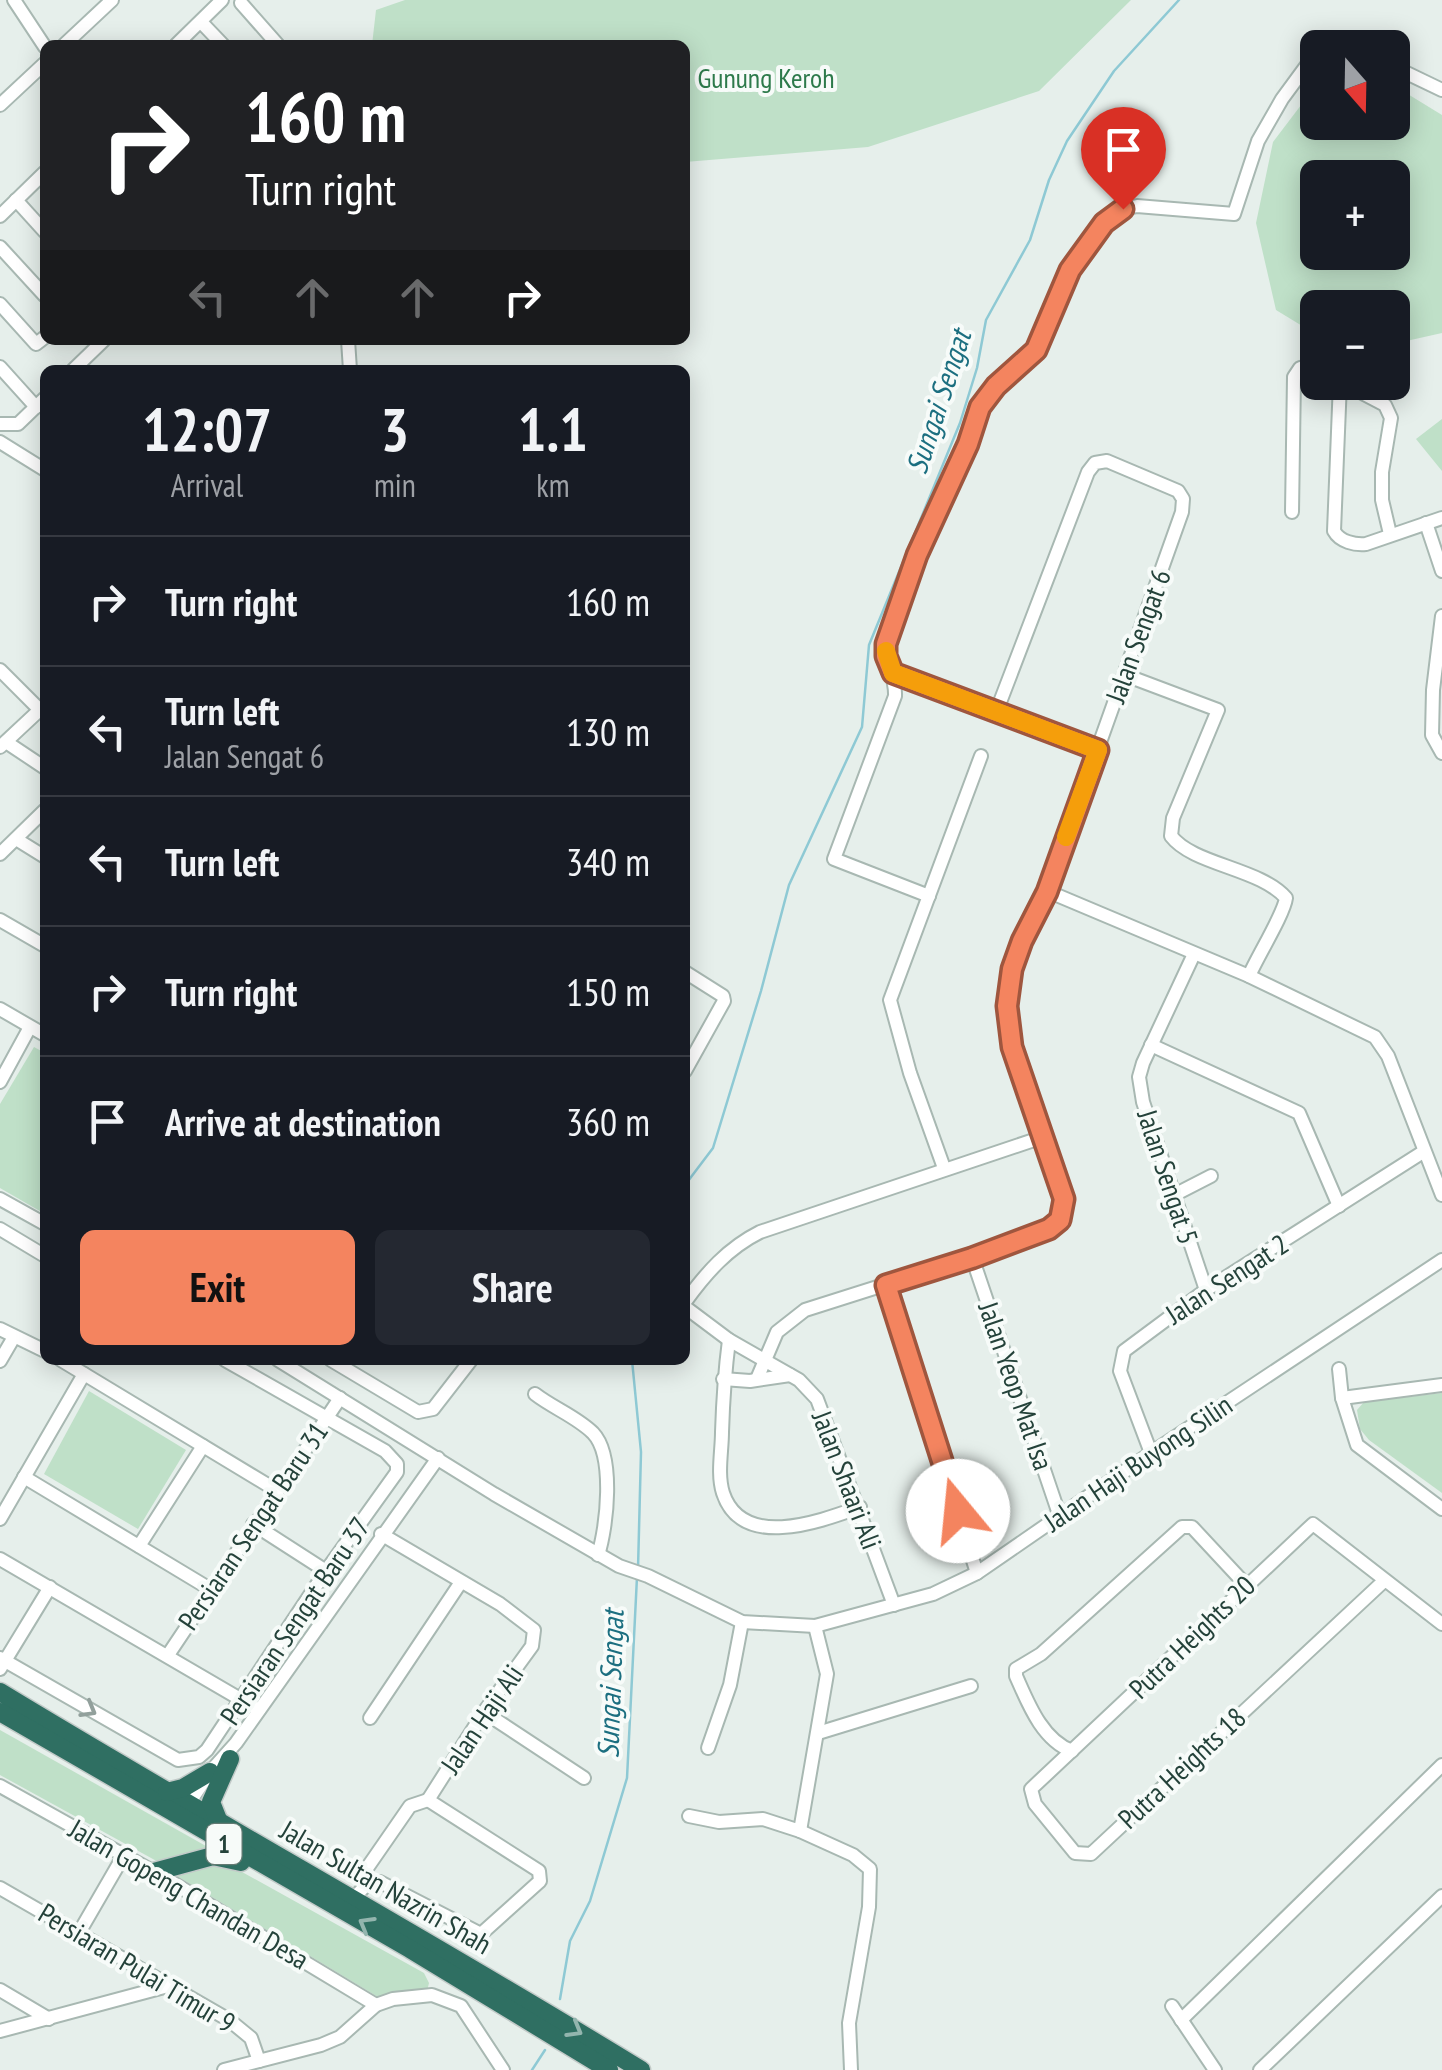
<!DOCTYPE html>
<html lang="en">
<head>
<meta charset="utf-8">
<style>
	body { margin:0; font-family:"PT Sans Narrow",sans-serif; background:#242831; color:#f1f3f6; height:100vh; display:flex; flex-direction:column; font-size:38px; white-space:nowrap }
	* { box-sizing:border-box; margin:0 }
	p { font-size:32px; color:#9ea1a6 }
	.icon { flex:none; width:55px; height:55px; fill:none; stroke:currentColor; stroke-width:2; stroke-linecap:round; stroke-linejoin:round }
	.map { position:relative; flex:1; overflow:hidden }
	.sheet { position:absolute; left:40px; top:365px; width:650px; height:1000px; display:flex; flex-direction:column; background:#171b24; border-radius:15px; box-shadow:0 5px 25px #0003 }
	.sheet>* { flex:none }
	.guide { position:absolute; left:40px; top:40px; width:650px; height:305px; border-radius:15px; box-shadow:0 5px 25px #0003; background:#202124; color:#fff; overflow:hidden }
	.needle { width:65px; rotate:160deg }
	.tools { position:absolute; left:1300px; top:30px; display:grid; gap:20px }
	.tools a { display:grid; place-items:center; width:110px; height:110px; border-radius:15px; background:#171b24; box-shadow:0 5px 25px #0003; font-size:50px }
	.pin { position:absolute; display:grid; place-items:center; width:85px; height:85px; color:#fff; margin:-102px -42px; border-radius:50% 50% 50% 0; rotate:-45deg; box-shadow:0 0 10px #0007 }
	.pin .icon { rotate:45deg }
	.me { position:absolute; width:110px; margin:-55px; rotate:343deg; stroke-linejoin:round; filter:drop-shadow(0 0 8px #0008) }
	.turn { display:flex; align-items:center; gap:35px; height:210px; padding:0 40px; font-size:45px }
	.turn .icon { width:130px; height:130px; stroke-width:2.5 }
	.turn b { display:block; font-size:70px; line-height:85px }
	.lanes { display:flex; align-items:center; height:95px; padding:0 40px; background:#0003; justify-content:center; gap:50px; direction:ltr }
	.lanes .off { opacity:.35 }
	.eta { display:flex; justify-content:space-evenly; align-items:center; height:170px; text-align:center }
	.eta b { font-size:60px; font-weight:800; line-height:70px }
	.cta { display:flex; gap:20px; margin-top:auto; padding:20px 40px }
	.cta a { flex:1; height:115px; border-radius:15px; background:#f4845f; color:#111; font-size:40px; font-weight:800; line-height:115px; text-align:center }
	.cta a+a { background:#242831; color:#f1f3f6 }
	ul { padding:0; list-style:none }
	li { display:flex; align-items:center; gap:30px; height:130px; padding:0 40px; border-top:2px solid #363941 }
	li div { flex:1 }
	li b { display:block; font-size:38px }
	li em { font-style:normal }
	.map>svg:first-child { display:block }
	.green { fill:#bfe0c8; fill-rule:evenodd }
	.lines { fill:none; stroke-linecap:round; stroke-linejoin:round }
	.stream { stroke:#8ec9d4; stroke-width:2.5 }
	.minor-casing { stroke:#a8b8b2; stroke-width:16 }
	.highway-casing { stroke:#c2cac8; stroke-width:21 }
	.minor { stroke:#fff; stroke-width:12 }
	.highway { stroke:#2f6f62; stroke-width:18 }
	.oneway { stroke:#92a09c }
	.oneway2 { stroke:#93b5ae }
	.route-casing { stroke:#9f563e; stroke-width:25 }
	.route { stroke:#f4845f; stroke-width:18 }
	.slow { stroke:#f59e0b; stroke-width:18 }
	.labels { text-anchor:middle; stroke-width:8; stroke-linejoin:round; paint-order:stroke }
	.shield { fill:#f7fbf9; stroke:#637a73; stroke-width:2.5 }
	.shield-label { font-size:25px; font-weight:bold; fill:#24423a }
	.park-label { font-size:28px; fill:#2d7a4b; stroke:#f7fbf9 }
	.street-label { font-size:28px; fill:#24423a; stroke:#f7fbf9 }
	.water-label { font-size:30px; font-style:italic; fill:#1c6f80; stroke:#f7fbf9 }
</style>
</head>
<body>
<div class="map">
<svg width="1442" height="2070" viewBox="0 0 1442 2070">
	<rect width="100%" height="100%" fill="#e6efeb"/>
	<g class="green">
		<polygon points="405,0 1131,0 1039,91 868,147 685,162 685,45 372,45 376,10"/>
		<path d="M1317,84L1318,122H1392L1393,85L1442,115V333L1393,344L1392,308H1318L1317,335L1276,310L1256,223L1273,142ZM1318,178H1392V252H1318Z"/>
		<polygon points="1442,419 1442,471 1416,439"/>
		<polygon points="34,1047 45,1053 45,1214 0,1188 0,1104"/>
		<polygon points="89,1391 186,1450 138,1529 44,1474"/>
		<polygon points="1442,1393 1442,1493 1369,1440 1360,1429 1357,1410 1364,1402"/>
		<polygon points="0,1730 213,1850 162,1864 0,1775"/>
		<polygon points="226,1863 424,1973 429,1983 427,1991 399,1991 378,1997 172,1873"/>
	</g>
	<g class="lines">
		<g class="stream">
			<polyline points="685,1185 713,1148 761,991 789,885 862,727 869,645 960,423 977,368 986,320 1030,240 1049,180 1067,141 1114,71 1179,0"/>
			<polyline points="632,1360 641,1452 638,1569"/>
			<polyline points="560,1999 570,1941 590,1901 627,1778 637,1577"/>
			<polyline points="532,2070 545,2050"/>
		</g>
		<g class="minor-casing">
			<g id="minor">
				<polyline points="14,0 45,47"/>
				<polyline points="241,3 278,45"/>
				<polyline points="201,22 223,45"/>
				<polyline points="64,45 112,0"/>
				<polyline points="176,45 222,0"/>
				<polyline points="1321,48 1334,41 1357,48"/>
				<polyline points="1392,66 1442,90"/>
				<polyline points="0,105 45,63"/>
				<polyline points="16,200 45,232"/>
				<polyline points="0,216 45,172"/>
				<polyline points="0,247 45,296"/>
				<polyline points="0,304 36,344 45,337"/>
				<polyline points="348,340 350,370"/>
				<polyline points="0,367 36,407"/>
				<polyline points="73,370 104,340"/>
				<path d="M1340,382L1334,531C1340,542 1355,545 1366,544L1442,518"/>
				<polyline points="1341,382 1385,405 1391,418 1382,472 1382,500 1390,534"/>
				<polyline points="0,424 18,424 45,398"/>
				<polyline points="0,442 45,470"/>
				<polyline points="1292,512 1294,377 1300,368 1309,366 1318,370"/>
				<polyline points="1426,523 1442,571"/>
				<polyline points="1442,616 1433,690 1432,735 1442,753"/>
				<polyline points="0,670 40,710"/>
				<polyline points="893,673 1097,750"/>
				<path d="M1125,675L1218,710L1173,818L1171,836C1193,865 1260,868 1286,898C1284,914 1257,957 1249,976"/>
				<polyline points="6,742 45,768"/>
				<polyline points="0,747 45,705"/>
				<polyline points="16,839 45,857"/>
				<polyline points="0,854 45,810"/>
				<polyline points="1047,891 1249,976 1375,1037 1388,1056 1442,1195"/>
				<path d="M929,896L834,859L895,696C896,677 885,663 886,644L917,555L968,444L980,407L996,386L1037,351L1070,271L1104,223L1123,209L1137,206L1234,214L1258,141L1282,99L1318,50"/>
				<polyline points="0,920 45,946"/>
				<polyline points="1194,954 1143,1063 1139,1077 1143,1102 1206,1290"/>
				<polyline points="685,972 723,996 724,1001 685,1071"/>
				<polyline points="0,1009 45,1035"/>
				<polyline points="1151,1045 1299,1113 1339,1206"/>
				<polyline points="0,1082 30,1027"/>
				<polyline points="944,1168 910,1073 890,1000 981,756"/>
				<polyline points="1174,1195 1211,1176"/>
				<polyline points="0,1199 45,1224"/>
				<polyline points="0,1229 45,1256"/>
				<polyline points="972,1257 1059,1514"/>
				<polyline points="885,1285 977,1573"/>
				<path d="M685,1302C706,1273 728,1248 760,1232L1043,1137"/>
				<polyline points="685,1307 729,1340 799,1380 817,1399 894,1605"/>
				<polyline points="0,1329 45,1351"/>
				<path d="M729,1340C725,1371 723,1400 722,1432C722,1451 717,1474 723,1493C742,1551 821,1521 860,1507"/>
				<polyline points="61,1360 276,1490"/>
				<polyline points="278,1360 494,1494 619,1566 648,1576 742,1622 815,1626 933,1594 977,1573 1151,1453 1442,1260"/>
				<polyline points="331,1360 418,1412 433,1409 471,1360"/>
				<polyline points="0,1361 14,1337"/>
				<polyline points="1339,1369 1342,1398 1357,1445 1442,1509"/>
				<polyline points="723,1379 750,1381 790,1375"/>
				<path d="M757,1379L777,1332L805,1310L972,1257L1049,1229L1061,1220L1064,1199L1058,1177C1018,1067 977,1002 1047,891L1182,512L1183,499L1178,491L1107,461L1095,463L1088,472L997,710"/>
				<path d="M535,1394C553,1408 577,1417 593,1433C615,1456 607,1527 598,1555"/>
				<polyline points="1342,1398 1442,1385"/>
				<polyline points="1151,1453 1120,1371 1124,1351 1206,1290 1423,1152"/>
				<polyline points="24,1477 210,1589"/>
				<polyline points="0,1519 84,1374"/>
				<polyline points="253,1524 326,1571"/>
				<polyline points="139,1546 203,1446"/>
				<polyline points="0,1559 259,1710"/>
				<polyline points="1385,1580 1091,1854 1075,1853 1035,1804 1031,1789 1313,1524 1442,1624"/>
				<polyline points="168,1655 340,1398"/>
				<polyline points="0,1658 178,1760 199,1757 207,1750 326,1571 397,1472 397,1464 385,1451 225,1360"/>
				<polyline points="0,1669 50,1587"/>
				<polyline points="484,1712 584,1778"/>
				<polyline points="370,1718 461,1582"/>
				<polyline points="818,1733 971,1686"/>
				<polyline points="708,1748 730,1685 742,1622"/>
				<path d="M1072,1751C1042,1740 1028,1703 1016,1676V1669L1041,1654L1182,1527H1192L1246,1585"/>
				<polyline points="0,1786 170,1881 376,2005"/>
				<polyline points="188,1805 210,1772 236,1743 438,1458"/>
				<polyline points="689,1816 719,1822 763,1819 800,1831 827,1674 815,1626"/>
				<polyline points="800,1831 853,1855 870,1869 869,1907 849,2023 851,2070"/>
				<polyline points="367,1884 365,1871 410,1806 428,1800"/>
				<polyline points="0,1888 229,2020 251,2038 259,2061"/>
				<polyline points="354,1898 367,1884 380,1882 481,1934 540,1881 539,1871 428,1800 484,1712 532,1646 534,1630 500,1604 381,1534"/>
				<polyline points="80,1931 124,1855"/>
				<polyline points="0,1990 49,2019"/>
				<polyline points="1172,2006 1215,2070"/>
				<polyline points="1181,2020 1442,1765"/>
				<polyline points="0,2031 168,1986"/>
				<polyline points="224,2070 321,2045 340,2037 376,2005 393,1999 432,1995 461,2006 503,2070"/>
				<polyline points="1260,2070 1442,1896"/>
			</g>
		</g>
		<g class="highway-casing">
			<g id="highway">
				<path d="M0,1692C212,1821 430,1940 641,2070"/>
				<polyline points="0,1712 410,1949 609,2070"/>
				<polyline points="167,1792 183,1788 210,1772"/>
				<polyline points="219,1822 211,1802 230,1759"/>
				<polyline points="154,1872 213,1856 241,1862"/>
			</g>
		</g>
		<use href="#minor" class="minor"/>
		<use href="#highway" class="highway"/>
	</g>
	<defs><path id="oneway-chevron" d="M-2-3.5L2.5 0L-2 3.5" fill="none" stroke-width="1.6" stroke-linecap="round" stroke-linejoin="round" transform="scale(2.5)"/></defs>
	<use class="oneway" href="#oneway-chevron" transform="translate(89 1710) rotate(30)"/>
	<g class="oneway2">
		<use href="#oneway-chevron" transform="translate(366 1924) rotate(-150)"/>
		<use href="#oneway-chevron" transform="translate(575 2030) rotate(30)"/>
	</g>
	<g class="lines">
		<g class="route-casing">
			<polyline id="route" points="958,1511 886,1285 972,1258 1049,1229 1060,1220 1064,1199 1012,1047 1007,1006 1012,969 1022,941 1047,892 1098,750 893,673 886,656 886,644 917,555 968,444 980,407 996,386 1036,350 1070,270 1104,223 1123,209"/>
		</g>
		<use href="#route" class="route"/>
		<polyline class="slow" points="886,651 893,673 1098,750 1066,837"/>
	</g>
	<g class="labels">
		<rect class="shield" x="206.5" y="1824" width="35" height="40" rx="8"/>
		<g class="shield-label">
			<text x="224" y="1853">1</text>
		</g>
		<g class="park-label">
			<text x="766" y="88">Gunung Keroh</text>
		</g>
		<g class="street-label">
			<text transform="translate(1138 636) rotate(-70)" y="10">Jalan Sengat 6</text>
			<text transform="translate(1168 1177) rotate(72)" y="10">Jalan Sengat 5</text>
			<text transform="translate(1227 1279) rotate(-33)" y="10">Jalan Sengat 2</text>
			<text transform="translate(1016 1386) rotate(71)" y="10">Jalan Yeop Mat Isa</text>
			<text transform="translate(1138 1463) rotate(-34)" y="10">Jalan Haji Buyong Silin</text>
			<text transform="translate(847 1480) rotate(69)" y="10">Jalan Shaari Ali</text>
			<text transform="translate(253 1526) rotate(-56)" y="10">Persiaran Sengat Baru 31</text>
			<text transform="translate(295 1621) rotate(-56)" y="10">Persiaran Sengat Baru 37</text>
			<text transform="translate(1192 1637) rotate(-44)" y="10">Putra Heights 20</text>
			<text transform="translate(482 1719) rotate(-56)" y="10">Jalan Haji Ali</text>
			<text transform="translate(1182 1768) rotate(-43)" y="10">Putra Heights 18</text>
			<text transform="translate(386 1887) rotate(30)" y="10">Jalan Sultan Nazrin Shah</text>
			<text transform="translate(189 1894) rotate(30)" y="10">Jalan Gopeng Chandan Desa</text>
			<text transform="translate(137 1968) rotate(31)" y="10">Persiaran Pulai Timur 9</text>
		</g>
		<g class="water-label">
			<text transform="translate(939 402) rotate(-72)" y="10">Sungai Sengat</text>
			<text transform="translate(611 1684) rotate(-88)" y="10">Sungai Sengat</text>
		</g>
	</g>
</svg>
<div class="tools">
<a><svg class="needle" viewBox="-14 -14 28 28"><path d="M0-13l5 13h-10z" fill="#e53935"/><path d="M0 13l5-13h-10z" fill="#9ea1a6"/></svg></a>
<a>+</a>
<a>−</a>
</div>
<div class="pin" style="left:1123px;top:209px;background:#d93025"><svg class="icon" aria-label="arrive" viewBox="0 0 24 24"><path d="M6 21V4h12l-3 4 3 4H6"/></svg></div>
<svg class="me" style="left:958px;top:1511px" viewBox="-20 -20 40 40"><circle r="19" fill="#fff"/><path d="M0-13L10 11 0 6-10 11z" fill="#f4845f"/></svg>
<div class="guide">
<div class="turn"><svg class="icon" aria-label="right" viewBox="0 0 24 24"><path d="M7 20v-9h11M14 6l5 5-5 5"/></svg><div><b>160 m</b>Turn right</div></div>
<div class="lanes"><svg class="icon off" aria-label="left" viewBox="0 0 24 24"><path d="M17 20v-9H6M10 6l-5 5 5 5"/></svg><svg class="icon off" aria-label="ahead" viewBox="0 0 24 24"><path d="M12 20V5M6 11l6-6 6 6"/></svg><svg class="icon off" aria-label="ahead" viewBox="0 0 24 24"><path d="M12 20V5M6 11l6-6 6 6"/></svg><svg class="icon" aria-label="right" viewBox="0 0 24 24"><path d="M7 20v-9h11M14 6l5 5-5 5"/></svg></div>
</div>
<section class="sheet">
<div class="eta">
<div><b>12:07</b><p>Arrival</p></div>
<div><b>3</b><p>min</p></div>
<div><b>1.1</b><p>km</p></div>
</div>
<ul>
<li><svg class="icon" aria-label="right" viewBox="0 0 24 24"><path d="M7 20v-9h11M14 6l5 5-5 5"/></svg><div><b>Turn right</b></div><em>160 m</em></li>
<li><svg class="icon" aria-label="left" viewBox="0 0 24 24"><path d="M17 20v-9H6M10 6l-5 5 5 5"/></svg><div><b>Turn left</b><p>Jalan Sengat 6</p></div><em>130 m</em></li>
<li><svg class="icon" aria-label="left" viewBox="0 0 24 24"><path d="M17 20v-9H6M10 6l-5 5 5 5"/></svg><div><b>Turn left</b></div><em>340 m</em></li>
<li><svg class="icon" aria-label="right" viewBox="0 0 24 24"><path d="M7 20v-9h11M14 6l5 5-5 5"/></svg><div><b>Turn right</b></div><em>150 m</em></li>
<li><svg class="icon" aria-label="arrive" viewBox="0 0 24 24"><path d="M6 21V4h12l-3 4 3 4H6"/></svg><div><b>Arrive at destination</b></div><em>360 m</em></li>
</ul>
<div class="cta"><a>Exit</a><a>Share</a></div>
</section>
</div>
</body>
</html>
